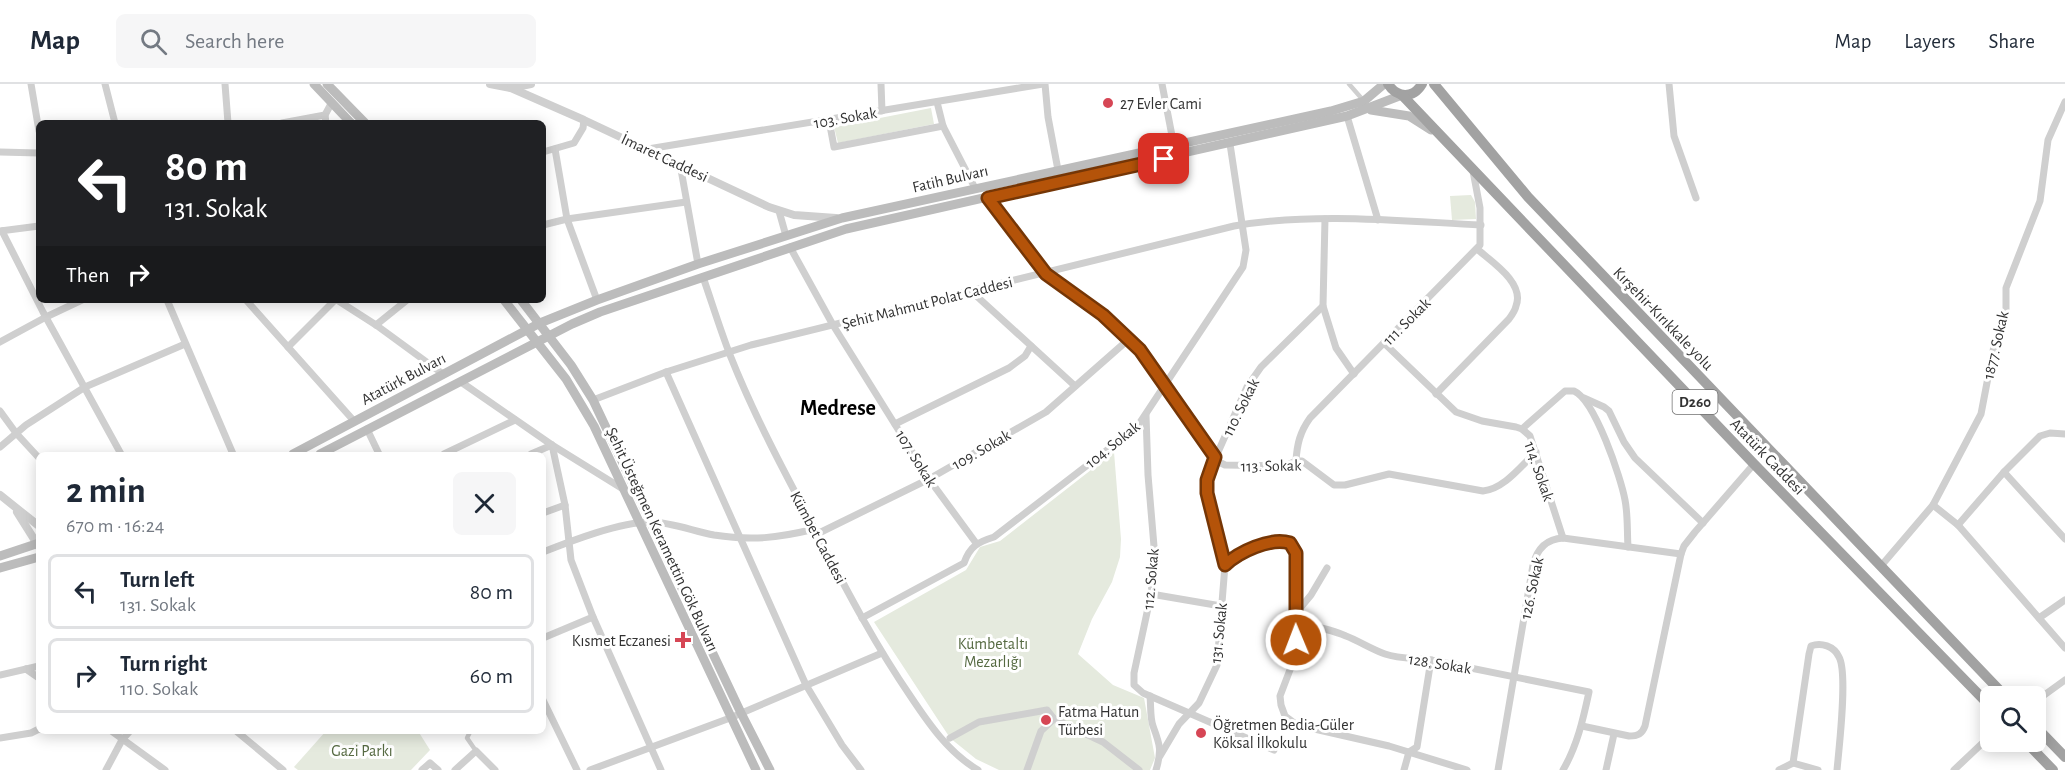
<!DOCTYPE html>
<html lang="en">
<head>
<meta charset="utf-8">
<style>
	body { margin:0; font-family:"Alegreya Sans",sans-serif; background:#f6f6f7; color:#1f2937; height:100vh; display:flex; flex-direction:column; font-size:22px; white-space:nowrap }
	* { box-sizing:border-box; margin:0 }
	p { font-size:20px; color:#747a83 }
	.icon { flex:none; width:33px; height:33px; fill:none; stroke:currentColor; stroke-width:2; stroke-linecap:round; stroke-linejoin:round }
	.map { position:relative; flex:1; overflow:hidden }
	.panel { position:absolute; left:36px; top:368px; width:510px; height:282px; display:flex; flex-direction:column; background:#fff; border-radius:9px; box-shadow:0 3px 15px #0003 }
	.panel>* { flex:none }
	.hud { position:absolute; left:36px; top:36px; width:510px; height:183px; border-radius:9px; box-shadow:0 3px 15px #0003; background:#202124; color:#fff; overflow:hidden }
	.fabs { position:absolute; left:1980px; top:602px; display:grid; gap:12px }
	.fabs a { display:grid; place-items:center; width:66px; height:66px; border-radius:9px; background:#fff; box-shadow:0 3px 15px #0003; font-size:30px }
	.pin { position:absolute; display:grid; place-items:center; width:51px; height:51px; color:#fff; margin:-26px; border-radius:12px; box-shadow:0 3px 9px #0006 }
	.me { position:absolute; width:66px; margin:-33px; rotate:359deg; stroke-linejoin:round; filter:drop-shadow(0 0 4px #0008) }
	.turn { display:flex; align-items:center; gap:21px; height:126px; padding:0 30px; font-size:27px }
	.turn .icon { width:78px; height:78px; stroke-width:2.5 }
	.turn b { display:block; font-size:42px; line-height:51px }
	.then { display:flex; align-items:center; height:57px; padding:0 30px; background:#0003; gap:12px; font-size:22px }
	.round { display:grid; place-items:center; flex:none; width:63px; height:63px; border-radius:9px; background:#f6f6f7 }
	.overview { display:flex; align-items:center; justify-content:space-between; height:102px; padding:0 30px }
	h1 { font-size:36px; font-weight:700; line-height:45px }
	ul { padding:0; list-style:none }
	li { display:flex; align-items:center; gap:18px; height:75px; margin:0 12px 9px; padding:0 18px; border:3px solid #e0e1e3; border-radius:9px }
	li div { flex:1 }
	li b { display:block; font-size:22px }
	li em { font-style:normal }
	header { display:flex; align-items:center; gap:36px; box-sizing:border-box; height:84px; padding:0 30px; background:#fff; border-bottom:2px solid #e0e1e3 }
	header strong { font-size:28px }
	nav { display:flex; gap:33px; margin-inline-start:auto; font-size:21px }
	.search { width:420px; height:54px; background:#f6f6f7; display:flex; align-items:center; gap:15px; box-sizing:border-box; padding:0 21px; border-radius:9px; color:#747a83; font-size:22px }
	.map>svg:first-child { display:block }
	.green { fill:#e5eade }
	.lines { fill:none; stroke-linecap:round; stroke-linejoin:round }
	.pedestrian { stroke:#cfcfcf; stroke-width:4.5 }
	.minor { stroke:#cfcfcf; stroke-width:7 }
	.tertiary { stroke:#cfcfcf; stroke-width:8 }
	.secondary { stroke:#bcbcbc; stroke-width:9 }
	.trunk { stroke:#a2a2a2; stroke-width:10 }
	.route-casing { stroke:#753606; stroke-width:15 }
	.route { stroke:#b45309; stroke-width:10 }
	.poi-dot { fill:#d64655; stroke:#fff; stroke-width:2 }
	.labels { text-anchor:middle; stroke-width:6; stroke-linejoin:round; paint-order:stroke }
	.shield { fill:#fff; stroke:#707070; stroke-width:1.5 }
	.shield-label { font-size:15px; font-weight:bold; fill:#323232 }
	.poi-label { font-size:16px; fill:#323232; stroke:#fff; text-anchor:start }
	.street-label { font-size:16px; fill:#323232; stroke:#fff }
	.park-label { font-size:16px; fill:#566a42; stroke:#fff }
	.district-label { font-size:22px; font-weight:bold; fill:#000; stroke:#fff }
</style>
</head>
<body>
<header>
<strong>Map</strong>
<div class="search"><svg class="icon" aria-label="search" viewBox="0 0 24 24"><circle cx="10" cy="10" r="6"/><path d="M15 15l6 6"/></svg>Search here</div>
<nav><a>Map</a><a>Layers</a><a>Share</a></nav>
</header>
<div class="map">
<svg width="2065" height="686" viewBox="0 0 2065 686">
	<rect width="100%" height="100%" fill="#fff"/>
	<g class="green">
		<polygon points="931,24 934,40 838,59 834,43"/>
		<polygon points="1471,111 1475,118 1476,135 1452,136 1450,112"/>
		<polygon points="1114,368 1121,455 1120,473 1112,498 1092,535 1078,570 1113,601 1144,614 1155,674 1150,686 999,686 976,675 950,654 874,538 966,486 980,463 1000,457"/>
		<polygon points="347,646 418,647 430,666 411,686 298,686 294,683 326,647 336,647 340,650"/>
	</g>
	<g class="lines">
		<g class="pedestrian">
			<polyline points="1349,0 1363,16"/>
			<polyline points="471,646 467,654 476,667"/>
		</g>
		<g class="minor">
			<polyline points="31,0 39,47"/>
			<polyline points="105,0 115,39"/>
			<polyline points="225,0 228,39"/>
			<polyline points="881,0 882,27"/>
			<polyline points="1045,0 1048,33 1058,86"/>
			<polyline points="1162,0 1174,62"/>
			<polyline points="1669,0 1674,52 1696,114"/>
			<polyline points="937,18 943,42 975,104"/>
			<polyline points="1347,32 1378,136"/>
			<polyline points="829,36 834,63 943,42"/>
			<polyline points="282,39 325,31"/>
			<polyline points="326,39 325,31 332,18"/>
			<polyline points="555,65 567,135 597,216"/>
			<polyline points="648,65 1043,0"/>
			<polyline points="0,68 39,69"/>
			<polyline points="543,68 574,59 583,44 584,36"/>
			<polyline points="680,80 698,180"/>
			<path d="M988,114L1046,190L1103,231L1140,266L1215,373L1219,378L1225,381L1285,382L1296,377H1302L1334,401H1345L1389,390L1483,407C1504,405 1521,382 1536,368"/>
			<polyline points="779,127 786,152"/>
			<polyline points="543,141 567,135 686,118"/>
			<polyline points="0,147 39,142"/>
			<polyline points="2,147 43,228 121,370"/>
			<polyline points="790,163 833,241 929,395 976,459"/>
			<path d="M703,193C712,219 720,245 730,271C755,334 788,395 820,455C848,509 876,562 911,613C929,640 949,669 978,686"/>
			<polyline points="971,207 1075,302"/>
			<polyline points="167,216 233,370"/>
			<polyline points="246,216 354,337"/>
			<polyline points="337,216 376,241 443,290"/>
			<polyline points="1323,222 1336,264 1354,290"/>
			<polyline points="376,241 407,216"/>
			<polyline points="0,258 46,233 82,216"/>
			<polyline points="1384,259 1456,328 1482,337 1516,343 1522,345 1530,352 1563,454"/>
			<polyline points="288,263 335,216"/>
			<polyline points="666,288 806,601 842,661 861,686"/>
			<polyline points="461,298 552,361 623,405"/>
			<path d="M1436,310L1509,235C1512,231 1515,227 1516,222C1525,199 1492,178 1477,165"/>
			<polyline points="1584,314 1604,323 1609,327 1624,358 1635,374 1703,439"/>
			<path d="M593,316L666,288L751,261L1234,142C1315,128 1400,137 1481,141"/>
			<polyline points="0,327 16,349 39,374"/>
			<polyline points="1146,331 1148,391 1155,474 1151,510 1134,589 1134,601 1143,609 1274,666"/>
			<polyline points="895,340 1009,284 1025,272 1031,262"/>
			<polyline points="367,345 379,370"/>
			<path d="M1522,345L1565,307C1565,307 1573,307 1574,307C1595,316 1621,394 1625,416C1628,431 1627,447 1628,463"/>
			<polyline points="0,363 26,341 85,303 185,260"/>
			<polyline points="444,370 515,336"/>
			<polyline points="531,370 552,361 565,421 571,476 593,533 661,686"/>
			<path d="M1296,377C1297,360 1300,348 1310,334L1480,161V124L1473,87"/>
			<polyline points="2004,388 2065,455"/>
			<polyline points="1933,421 1958,441 2065,564"/>
			<polyline points="543,429 565,421"/>
			<polyline points="1958,441 2004,388 2040,352 2050,349 2065,350"/>
			<polyline points="817,450 929,395 1046,328 1129,255"/>
			<path d="M543,468C571,457 620,438 650,438C671,438 693,447 714,451C752,457 777,454 815,445"/>
			<path d="M1225,481C1218,453 1202,413 1210,386L1247,303L1261,283L1323,222L1325,135"/>
			<polyline points="1881,482 1933,421 1981,330 1994,262 2006,232 2006,204 2040,117 2048,56 2065,18"/>
			<polyline points="1151,510 1221,522"/>
			<polyline points="1296,529 1311,511 1327,484"/>
			<path d="M862,534L964,479C970,462 978,458 994,453L1137,343L1243,183L1246,166L1230,60"/>
			<polyline points="2039,534 2065,516"/>
			<path d="M1296,539C1313,542 1330,545 1346,552C1359,557 1371,565 1385,570C1399,575 1416,574 1431,576L1589,608C1583,636 1577,662 1563,686"/>
			<polyline points="543,554 593,533"/>
			<polyline points="26,585 39,594"/>
			<polyline points="0,591 39,582"/>
			<path d="M1150,612C1151,622 1150,634 1153,642C1160,661 1162,666 1156,686"/>
			<polyline points="543,616 577,686"/>
			<polyline points="2036,617 2065,596"/>
			<polyline points="1054,635 1103,658 1139,686"/>
			<path d="M1582,642L1629,652C1638,652 1642,650 1645,642L1681,470L1684,462L1695,448L1754,380"/>
			<polyline points="110,646 165,686"/>
			<polyline points="235,646 283,686"/>
			<polyline points="0,654 31,649 39,645"/>
			<polyline points="950,654 979,638 1047,626 1054,635 1041,647 1027,686"/>
			<polyline points="1160,672 1179,640 1199,619 1217,581 1225,481 1239,469 1283,457 1290,459 1296,469 1296,570 1280,612 1281,621 1285,632 1297,641 1389,662 1467,686"/>
			<path d="M1793,679L1809,570L1811,562C1821,558 1834,562 1839,573C1848,589 1839,664 1837,686"/>
			<polyline points="106,686 122,656 131,646"/>
			<polyline points="422,686 430,679 438,686"/>
			<polyline points="455,686 476,667 495,686"/>
			<polyline points="590,686 730,634 882,569"/>
			<polyline points="1404,686 1409,668 1417,663 1431,576"/>
			<path d="M1498,686L1533,481C1537,465 1546,455 1563,454L1681,470"/>
			<polyline points="1606,686 1614,650"/>
			<polyline points="1779,686 1793,679 1818,686"/>
			<polyline points="1954,686 1990,652"/>
		</g>
		<g class="tertiary">
			<polyline points="490,0 511,4 584,36 769,123 794,131 836,134"/>
			<polyline points="511,4 531,0"/>
			<polyline points="0,411 39,442"/>
			<polyline points="17,428 39,463"/>
		</g>
		<g class="secondary">
			<polyline points="314,0 351,39"/>
			<polyline points="327,0 365,39"/>
			<polyline points="1371,26 1409,32 1431,46"/>
			<polyline points="504,216 566,295 594,342 756,686"/>
			<polyline points="521,216 571,281 593,316 741,629 770,686"/>
			<polyline points="293,370 540,239 597,216 698,180 842,134 1331,27 1364,17 1384,0"/>
			<polyline points="320,370 572,240 600,228 846,145 1347,32 1402,11"/>
			<polyline points="0,472 39,459"/>
			<polyline points="0,484 39,473"/>
		</g>
		<g class="trunk">
			<path d="M1388,0C1397,14 1413,15 1422,0"/>
			<polyline points="1434,0 1528,113 2005,612"/>
			<polyline points="1402,11 1754,380 1990,622"/>
			<polyline points="2036,643 2065,673"/>
			<polyline points="2025,657 2053,686"/>
		</g>
	</g>
	<g class="lines">
		<g class="route-casing">
			<path id="route" d="M1164,75L988,114L1046,190L1103,231L1140,266L1215,373L1207,396V409L1225,481C1239,468 1270,453 1290,459L1296,469V556"/>
		</g>
		<use href="#route" class="route"/>
	</g>
	<g class="poi-dot">
		<circle cx="1108" cy="19" r="6"/>
		<path d="M680 547h6v6h6v6h-6v6h-6v-6h-6v-6h6z"/>
		<circle cx="1046" cy="636" r="6"/>
		<circle cx="1201" cy="649" r="6"/>
	</g>
	<g class="labels">
		<rect class="shield" x="1672.5" y="306" width="45" height="24" rx="4.5"/>
		<g class="shield-label">
			<text x="1695" y="323">D260</text>
		</g>
		<g class="poi-label">
			<text x="1120" y="25">27 Evler Cami</text>
			<text x="671" y="562" text-anchor="end">Kısmet Eczanesi</text>
			<text x="1058" y="633">Fatma Hatun<tspan x="1058" dy="18">Türbesi</tspan></text>
			<text x="1213" y="646">Öğretmen Bedia-Güler<tspan x="1213" dy="18">Köksal İlkokulu</tspan></text>
		</g>
		<g class="street-label">
			<text transform="translate(845 33) rotate(-10)" y="6">103. Sokak</text>
			<text transform="translate(665 73) rotate(25)" y="6">İmaret Caddesi</text>
			<text transform="translate(950 94) rotate(-13)" y="6">Fatih Bulvarı</text>
			<text transform="translate(927 218) rotate(-14)" y="6">Şehit Mahmut Polat Caddesi</text>
			<text transform="translate(1664 234) rotate(46)" y="6">Kırşehir-Kırıkkale yolu</text>
			<text transform="translate(1406 237) rotate(-45)" y="6">111. Sokak</text>
			<text transform="translate(1995 261) rotate(-77)" y="6">1877. Sokak</text>
			<text transform="translate(403 294) rotate(-28)" y="6">Atatürk Bulvarı</text>
			<text transform="translate(1240 323) rotate(-63)" y="6">110. Sokak</text>
			<text transform="translate(1112 360) rotate(-39)" y="6">104. Sokak</text>
			<text transform="translate(981 365) rotate(-30)" y="6">109. Sokak</text>
			<text transform="translate(1768 372) rotate(46)" y="6">Atatürk Caddesi</text>
			<text transform="translate(917 374) rotate(58)" y="6">107. Sokak</text>
			<text transform="translate(1271 381) rotate(-1)" y="6">113. Sokak</text>
			<text transform="translate(1540 387) rotate(71)" y="6">114. Sokak</text>
			<text transform="translate(819 453) rotate(62)" y="6">Kümbet Caddesi</text>
			<text transform="translate(663 455) rotate(65)" y="6">Şehit Üsteğmen Keramettin Gök Bulvarı</text>
			<text transform="translate(1150 495) rotate(-85)" y="6">112. Sokak</text>
			<text transform="translate(1531 504) rotate(-78)" y="6">126. Sokak</text>
			<text transform="translate(1218 549) rotate(-84)" y="6">131. Sokak</text>
			<text transform="translate(1440 579) rotate(9)" y="6">128. Sokak</text>
		</g>
		<g class="park-label">
			<text x="993" y="565">Kümbetaltı<tspan x="993" dy="18">Mezarlığı</tspan></text>
			<text x="362" y="672">Gazi Parkı</text>
		</g>
		<g class="district-label">
			<text x="838" y="331">Medrese</text>
		</g>
	</g>
</svg>
<div class="fabs">
<a><svg class="icon" aria-label="search" viewBox="0 0 24 24"><circle cx="10" cy="10" r="6"/><path d="M15 15l6 6"/></svg></a>
</div>
<div class="pin" style="left:1164px;top:75px;background:#d93025"><svg class="icon" aria-label="arrive" viewBox="0 0 24 24"><path d="M6 21V4h12l-3 4 3 4H6"/></svg></div>
<svg class="me" style="left:1296px;top:556px" viewBox="-20 -20 40 40"><circle r="17" fill="#b45309" stroke="#fff" stroke-width="3"/><path d="M0-11L8 9 0 5-8 9z" fill="#fff"/></svg>
<div class="hud">
<div class="turn"><svg class="icon" aria-label="left" viewBox="0 0 24 24"><path d="M17 20v-9H6M10 6l-5 5 5 5"/></svg><div><b>80 m</b>131. Sokak</div></div>
<div class="then">Then<svg class="icon" aria-label="right" viewBox="0 0 24 24"><path d="M7 20v-9h11M14 6l5 5-5 5"/></svg></div>
</div>
<section class="panel">
<div class="overview"><div><h1>2 min</h1><p>670 m · 16:24</p></div><a class="round"><svg class="icon" aria-label="close" viewBox="0 0 24 24"><path d="M6 6l12 12M18 6L6 18"/></svg></a></div>
<ul>
<li><svg class="icon" aria-label="left" viewBox="0 0 24 24"><path d="M17 20v-9H6M10 6l-5 5 5 5"/></svg><div><b>Turn left</b><p>131. Sokak</p></div><em>80 m</em></li>
<li><svg class="icon" aria-label="right" viewBox="0 0 24 24"><path d="M7 20v-9h11M14 6l5 5-5 5"/></svg><div><b>Turn right</b><p>110. Sokak</p></div><em>60 m</em></li>
</ul>
</section>
</div>
</body>
</html>
